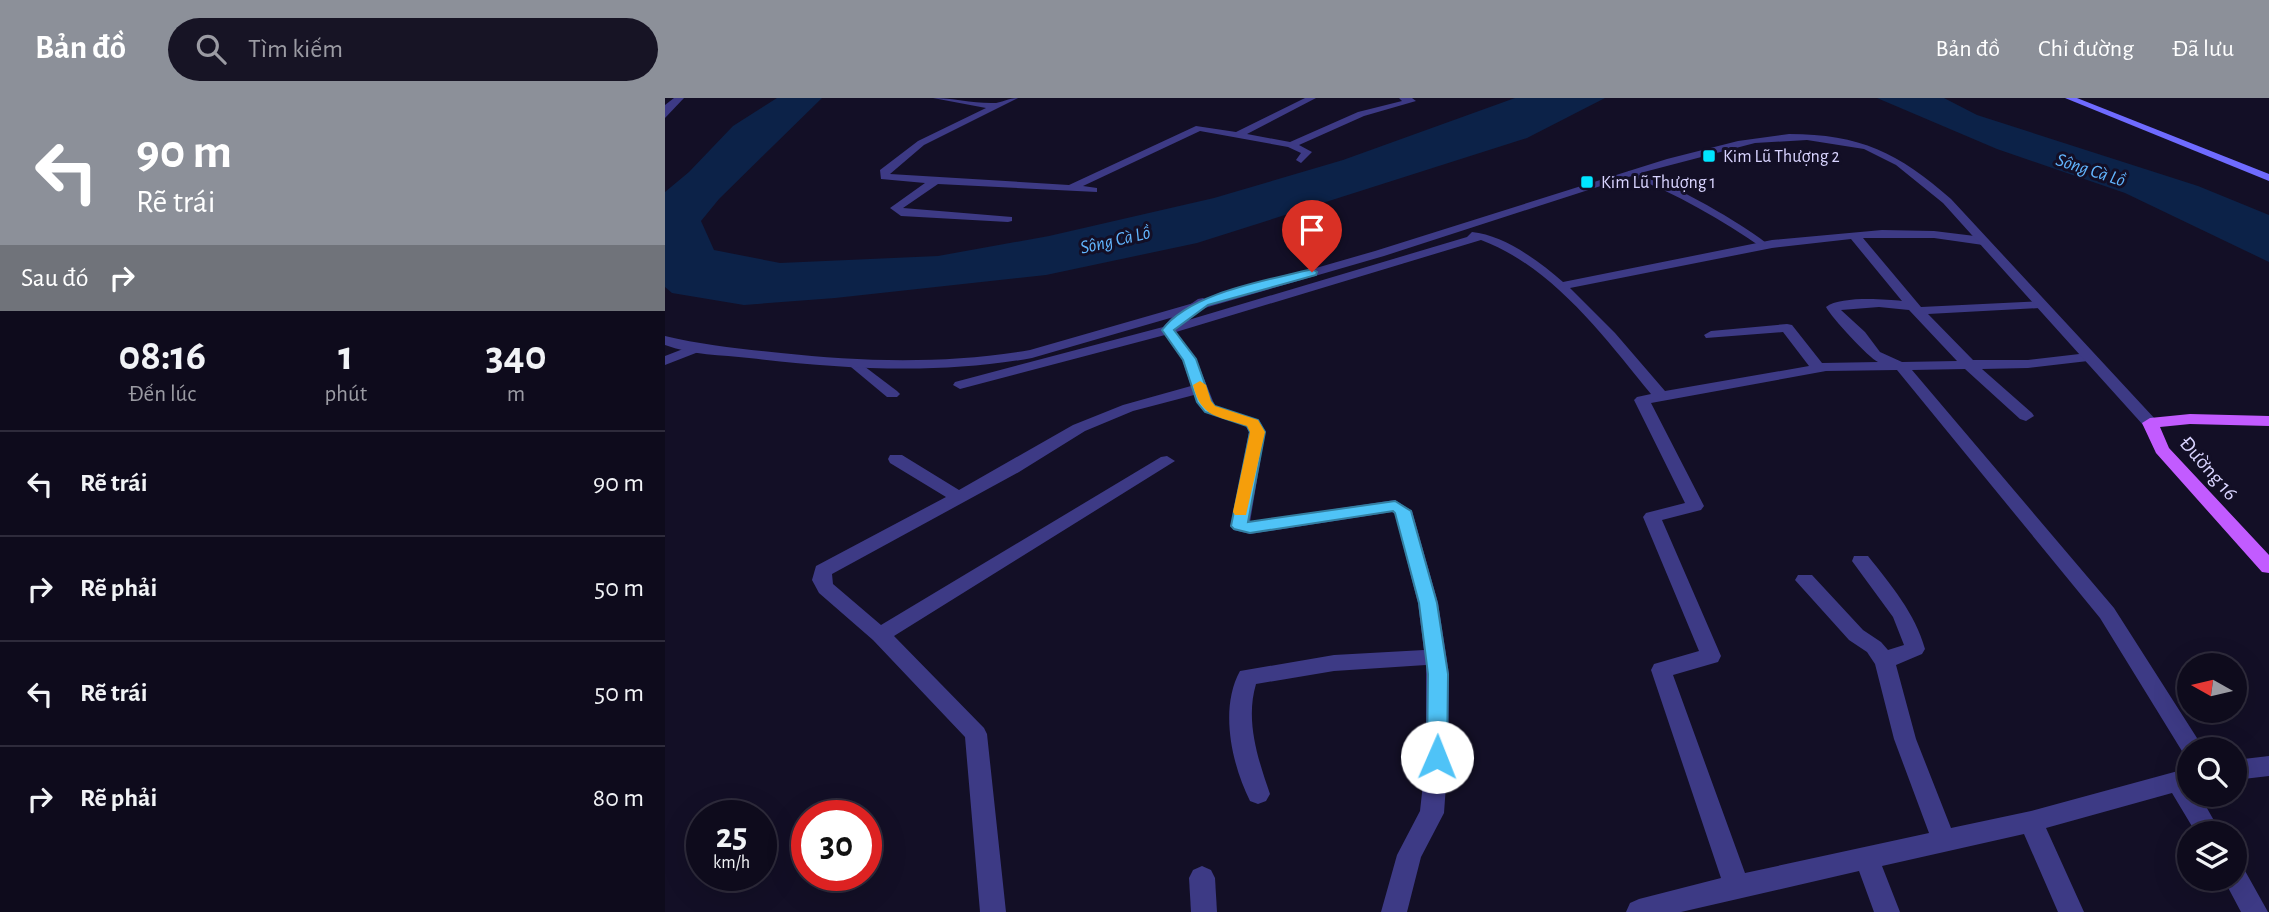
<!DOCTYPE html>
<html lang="vi">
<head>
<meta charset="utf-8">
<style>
	body { margin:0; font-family:"Alegreya Sans",sans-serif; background:#171425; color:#f1f3f6; height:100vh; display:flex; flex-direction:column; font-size:26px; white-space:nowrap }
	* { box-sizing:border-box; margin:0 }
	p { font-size:23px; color:#9b9ba3 }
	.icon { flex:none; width:38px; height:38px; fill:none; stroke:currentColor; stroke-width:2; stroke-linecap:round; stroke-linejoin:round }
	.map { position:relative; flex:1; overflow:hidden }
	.side { display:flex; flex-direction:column; background:#0e0b1c; width:665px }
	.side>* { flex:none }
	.top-card { background:#8c9099; color:#fff; overflow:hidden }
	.needle { width:46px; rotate:278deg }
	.buttons { position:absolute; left:1512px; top:555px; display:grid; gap:14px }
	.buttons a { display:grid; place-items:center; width:70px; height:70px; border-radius:50%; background:#0e0b1c; box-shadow:0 7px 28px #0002,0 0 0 2px #2e2b3b; font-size:35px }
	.speed { position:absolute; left:21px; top:702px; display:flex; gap:14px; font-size:35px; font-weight:700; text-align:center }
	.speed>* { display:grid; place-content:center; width:91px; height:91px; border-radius:50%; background:#0e0b1c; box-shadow:0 7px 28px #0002,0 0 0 2px #2e2b3b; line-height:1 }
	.speed small { font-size:18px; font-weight:400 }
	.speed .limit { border:10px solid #d22; background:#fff; color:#111 }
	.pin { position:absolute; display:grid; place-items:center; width:60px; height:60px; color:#fff; margin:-72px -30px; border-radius:50% 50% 50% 0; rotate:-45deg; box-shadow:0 0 7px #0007 }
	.pin .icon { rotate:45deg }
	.me { position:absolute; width:77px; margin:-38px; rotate:1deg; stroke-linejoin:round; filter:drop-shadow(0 0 5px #0008) }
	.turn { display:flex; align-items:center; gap:24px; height:147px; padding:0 21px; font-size:32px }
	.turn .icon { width:91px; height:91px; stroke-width:2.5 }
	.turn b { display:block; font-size:49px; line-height:60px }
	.then { display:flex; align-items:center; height:66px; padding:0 21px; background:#0003; gap:14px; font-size:26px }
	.eta { display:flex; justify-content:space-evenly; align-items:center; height:119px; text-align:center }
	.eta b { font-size:42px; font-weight:600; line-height:49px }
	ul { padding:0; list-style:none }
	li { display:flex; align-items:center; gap:21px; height:105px; padding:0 21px; border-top:2px solid #2e2b3b }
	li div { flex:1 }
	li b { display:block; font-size:26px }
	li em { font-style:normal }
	header { display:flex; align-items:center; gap:42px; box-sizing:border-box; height:98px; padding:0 35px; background:#8c9099; color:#fff }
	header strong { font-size:33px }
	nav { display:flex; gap:38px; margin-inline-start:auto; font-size:24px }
	.search { width:490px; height:63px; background:#171425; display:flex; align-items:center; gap:18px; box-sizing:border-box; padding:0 24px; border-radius:38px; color:#9b9ba3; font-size:26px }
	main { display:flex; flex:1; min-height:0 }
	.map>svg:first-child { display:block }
	.water { fill:#0c2248 }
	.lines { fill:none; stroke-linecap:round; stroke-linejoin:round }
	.service { fill:#3d3a85; fill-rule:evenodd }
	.minor { fill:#3d3a85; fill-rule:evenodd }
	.tertiary { fill:#3d3a85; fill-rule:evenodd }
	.secondary { fill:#6f6bff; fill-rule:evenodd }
	.primary { fill:#c25bff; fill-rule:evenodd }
	.route { fill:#4fc3f7; stroke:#337fa1; stroke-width:2 }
	.slow { fill:#f59e0b }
	.poi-dot { fill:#00e5ff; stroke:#130f26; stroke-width:2.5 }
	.labels { text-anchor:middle; stroke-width:6; stroke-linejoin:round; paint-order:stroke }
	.far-poi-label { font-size:18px; fill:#d9d4ff; stroke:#130f26; text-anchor:start }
	.far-water-label { font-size:19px; font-style:italic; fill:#62b6ff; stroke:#130f26 }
	.street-label { font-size:21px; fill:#d9d4ff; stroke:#130f26 }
</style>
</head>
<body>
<header>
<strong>Bản đồ</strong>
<div class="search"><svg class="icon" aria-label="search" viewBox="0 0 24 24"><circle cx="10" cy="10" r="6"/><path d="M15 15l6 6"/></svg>Tìm kiếm</div>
<nav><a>Bản đồ</a><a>Chỉ đường</a><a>Đã lưu</a></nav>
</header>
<main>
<section class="side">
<div class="top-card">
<div class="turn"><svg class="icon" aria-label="left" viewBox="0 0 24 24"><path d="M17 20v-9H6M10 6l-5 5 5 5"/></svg><div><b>90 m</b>Rẽ trái</div></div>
<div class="then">Sau đó<svg class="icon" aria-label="right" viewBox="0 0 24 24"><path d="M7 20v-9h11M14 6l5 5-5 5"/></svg></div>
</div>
<div class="eta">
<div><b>08:16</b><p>Đến lúc</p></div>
<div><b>1</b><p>phút</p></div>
<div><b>340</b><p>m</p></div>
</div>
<ul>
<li><svg class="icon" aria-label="left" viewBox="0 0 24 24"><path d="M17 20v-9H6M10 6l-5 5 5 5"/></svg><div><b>Rẽ trái</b></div><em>90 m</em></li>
<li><svg class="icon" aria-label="right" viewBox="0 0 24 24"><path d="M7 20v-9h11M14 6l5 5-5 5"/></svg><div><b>Rẽ phải</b></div><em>50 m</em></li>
<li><svg class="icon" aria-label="left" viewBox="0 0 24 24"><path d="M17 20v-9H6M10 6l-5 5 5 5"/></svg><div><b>Rẽ trái</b></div><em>50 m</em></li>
<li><svg class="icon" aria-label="right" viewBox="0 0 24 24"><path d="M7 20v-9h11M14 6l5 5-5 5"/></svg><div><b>Rẽ phải</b></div><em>80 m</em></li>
</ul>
</section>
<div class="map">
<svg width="1604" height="814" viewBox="0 0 1604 814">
	<rect width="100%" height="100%" fill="#130f26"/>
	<g class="water">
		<polygon points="112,0 157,0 54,101 36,123 49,152 115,165 273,158 384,138 549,100 678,62 850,0 940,0 862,40 532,145 381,177 170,200 79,207 7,195 0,189 0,94 24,74 68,28"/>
		<polygon points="1212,0 1279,0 1312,17 1533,88 1604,117 1604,164 1460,95 1332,51"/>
	</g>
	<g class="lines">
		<path class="service" d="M963,73C989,74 1086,130 1106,149L1099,151C1056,121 1012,96 963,77Z"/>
		<g class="minor">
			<path d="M268,0C287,0 306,5 326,5C335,6 343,0 353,0L259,47L225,76L404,87L531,28L571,34L640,0H651L582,36L625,44L693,14L737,3L734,0H747L751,3L699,18L634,47L647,54L636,65L631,62L636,55L623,49L535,33L418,88L432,90V94L273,86L238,110L347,119V123L343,124L236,118L225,110L260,85L216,81L215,72L253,43L321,10Z"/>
			<path d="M1217,132L1269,133L1318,139L1324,143L1318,147L1269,140H1198L1256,209L1380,203V209L1375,210L1263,216L1308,262H1363L1423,255L1430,259L1423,263L1363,270L1317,271L1367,315L1369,318L1361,323L1355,321L1300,271L1247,272L1449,510L1539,651H1524V659L1520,658L1435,520L1232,272L1161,273L986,305L1039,408L1036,412L997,422L1056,558L1053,564L1008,577L1080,775L1264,735L1229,641L1210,566L1202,554L1184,542L1130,482L1133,477H1147L1198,532L1216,544L1223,552L1239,547L1228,519L1187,463L1189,458H1203C1226,487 1250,515 1260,551L1257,556L1231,567L1251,641L1286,730L1366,713L1524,670V696H1534L1556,735H1531L1507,695L1381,730L1419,814H1393L1359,736L1217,768L1235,814H1209L1194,773L1016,814H961L965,805L974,801L1056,780L986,572L989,566L1034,553L978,419L981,415L1020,405L969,302L972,299L986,296C939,239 888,169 816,142L511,234L531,261L550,308L594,322L600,334L585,424L730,402L747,413L773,505L784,576L783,659L779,715L756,759L742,814H716L732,757L755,713L761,659V567L669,573L591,586C580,623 593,661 605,696L601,703L593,706L585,703C567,667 554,611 575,573L669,557L759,552L753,505L730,416L727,414L585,436L569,432L566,428L584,334L581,328L540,314L529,297L468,313L420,333L354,374L167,476L168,486L216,527L496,359L502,358L510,363L229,538L319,630L322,636L341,814H315L300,639L208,542L154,495L147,482L151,468L281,399L225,365L223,361L225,357H237L294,392L408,327L458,307L526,288L517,261L500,237L295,291L288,287L290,284L498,229L507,219L533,201L538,200L545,204L520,223L802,139L807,134C839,137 874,163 898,184L1107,142ZM1186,141L1237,203C1219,201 1175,198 1161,209C1166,219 1204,260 1213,264L1157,265L1127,227L1122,226L1046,233L1039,237L1041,240L1118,234L1144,268L1000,293L950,235L905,190L1107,150ZM1214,209L1244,212L1292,263L1237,264L1215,254L1200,234L1176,212Z"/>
			<polygon points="31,246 38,250 36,253 0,267 0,258"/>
			<polygon points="191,262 232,293 235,296 232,299 222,299 186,269 184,266"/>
			<polygon points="1604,658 1604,678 1570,682 1570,662"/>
			<polygon points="1570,767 1579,771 1603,814 1576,814 1558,780 1570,780"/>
			<polygon points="537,768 546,772 550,780 552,814 526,814 524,780 528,772"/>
		</g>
		<g class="tertiary">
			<polygon points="9,0 19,0 0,20 0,7"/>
			<path d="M1124,36C1195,36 1234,55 1286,101L1491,322L1493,325L1491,328H1479L1278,105L1231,67L1199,51L1142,42L1090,45L979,74L719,158L367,260C272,277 180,271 84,260C57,257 26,257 0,247V238C38,247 77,251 116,255C200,264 281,266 365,252L710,153L1002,61L1073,43Z"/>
		</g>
		<polygon class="secondary" points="1400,0 1412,0 1604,76 1604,83"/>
		<polygon class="primary" points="1525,316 1604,318 1604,328 1525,326 1495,329 1504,350 1604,457 1604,475 1597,474 1491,355 1477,325 1485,320"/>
	</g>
	<path class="route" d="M647,171L652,174L651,177L543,207L509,232L531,261L546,303L550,308L593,322L600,334L583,424L730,403L746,413L772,505L783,576L782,659L779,665L772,668L765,665L762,659L763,576L754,505L730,415L728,413L585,435L569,431L566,428L585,334L582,328L540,314L532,304L518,262L497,232C526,194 601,183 647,171Z"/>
	<path class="slow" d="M535,283L541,287L546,303L550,308L593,322L600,334L581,417H570L568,414L585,334L582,328C553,318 536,320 528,287Z"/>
	<g class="poi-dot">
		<rect x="1037" y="51" width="14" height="14" rx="3.5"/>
		<rect x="915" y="77" width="14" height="14" rx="3.5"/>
	</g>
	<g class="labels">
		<g class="far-poi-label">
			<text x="1058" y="64">Kim Lũ Thượng 2</text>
			<text x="936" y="90">Kim Lũ Thượng 1</text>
		</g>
		<g class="far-water-label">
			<text transform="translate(1426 71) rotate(18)" y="7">Sông Cà Lồ</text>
			<text transform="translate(450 141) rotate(-13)" y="7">Sông Cà Lồ</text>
		</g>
		<g class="street-label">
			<text transform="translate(1544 370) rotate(49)" y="7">Đường 16</text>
		</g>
	</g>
</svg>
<div class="buttons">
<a><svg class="needle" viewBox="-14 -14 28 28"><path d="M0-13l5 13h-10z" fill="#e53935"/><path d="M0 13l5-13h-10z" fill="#9b9ba3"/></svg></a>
<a><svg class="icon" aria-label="search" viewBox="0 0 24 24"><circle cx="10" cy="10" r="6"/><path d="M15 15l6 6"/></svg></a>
<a><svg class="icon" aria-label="layers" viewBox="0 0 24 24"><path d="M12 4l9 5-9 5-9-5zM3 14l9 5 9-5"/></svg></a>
</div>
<div class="speed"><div>25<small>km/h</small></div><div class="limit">30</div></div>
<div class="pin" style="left:647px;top:174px;background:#d93025"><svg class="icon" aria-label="arrive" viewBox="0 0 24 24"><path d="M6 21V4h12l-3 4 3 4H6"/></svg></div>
<svg class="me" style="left:772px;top:659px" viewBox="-20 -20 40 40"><circle r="19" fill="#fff"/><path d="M0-13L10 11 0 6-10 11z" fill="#4fc3f7"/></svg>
</div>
</main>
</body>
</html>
